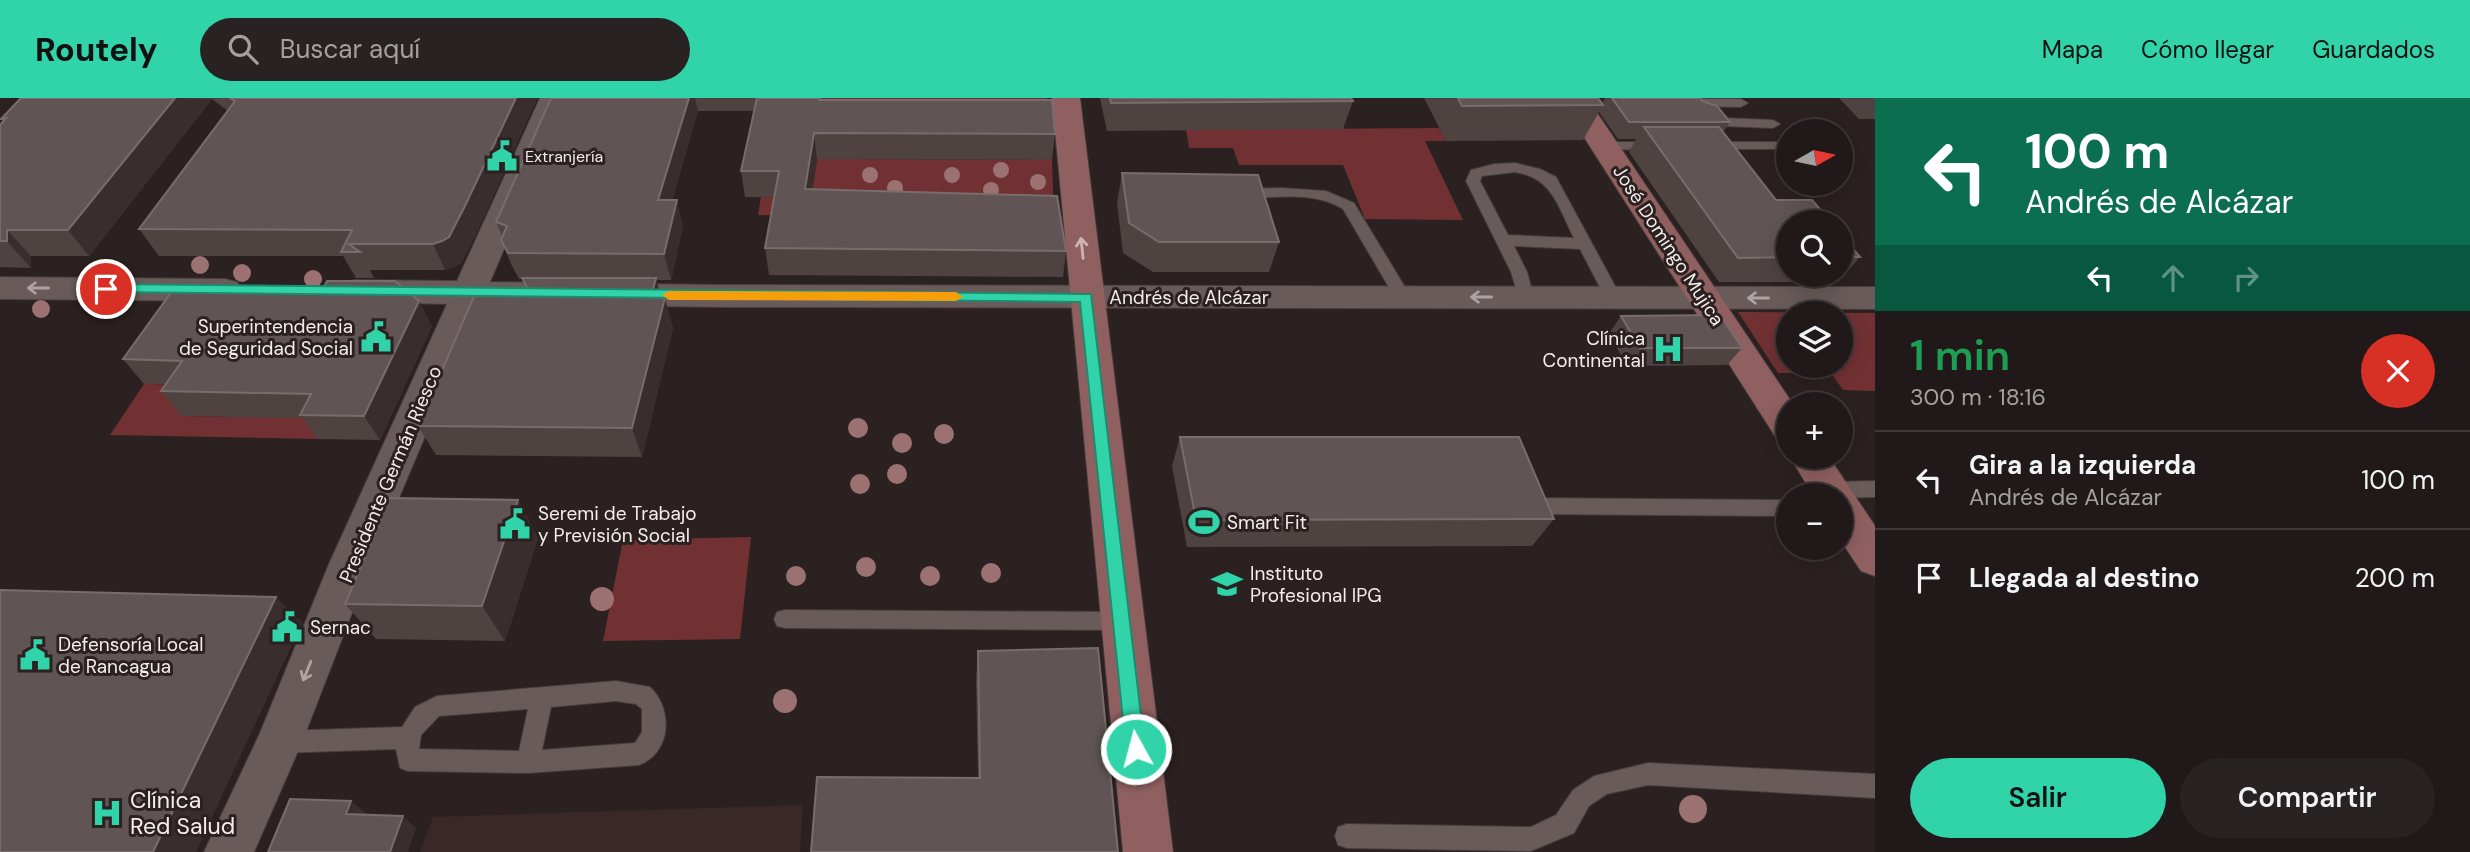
<!DOCTYPE html>
<html lang="es">
<head>
<meta charset="utf-8">
<style>
	body { margin:0; font-family:"DM Sans",sans-serif; background:#292222; color:#f1f3f6; height:100vh; display:flex; flex-direction:column; font-size:26px; white-space:nowrap }
	* { box-sizing:border-box; margin:0 }
	p { font-size:23px; color:#a2a0a2 }
	.icon { flex:none; width:38px; height:38px; fill:none; stroke:currentColor; stroke-width:2; stroke-linecap:round; stroke-linejoin:round }
	.map { position:relative; flex:1; overflow:hidden }
	.details { display:flex; flex-direction:column; background:#211919; width:595px }
	.details>* { flex:none }
	.hud { background:#0b6e4f; color:#fff; overflow:hidden }
	.needle { width:46px; rotate:81deg }
	.fabs { position:absolute; left:1776px; top:21px; display:grid; gap:14px }
	.fabs a { display:grid; place-items:center; width:77px; height:77px; border-radius:50%; background:#211919; box-shadow:0 4px 18px #0003,0 0 0 2px #3e3838; font-size:35px }
	.pin { position:absolute; display:grid; place-items:center; width:60px; height:60px; color:#fff; margin:-30px; border:4px solid #fff; border-radius:50%; box-shadow:0 2px 7px #0007 }
	.me { position:absolute; width:77px; margin:-38px; rotate:353deg; stroke-linejoin:round; filter:drop-shadow(0 0 5px #0008) }
	.turn { display:flex; align-items:center; gap:24px; height:147px; padding:0 35px; font-size:32px }
	.turn .icon { width:91px; height:91px; stroke-width:2.5 }
	.turn b { display:block; font-size:49px; line-height:60px }
	.lanes { display:flex; align-items:center; height:66px; padding:0 35px; background:#0003; justify-content:center; gap:35px; direction:ltr }
	.lanes .off { opacity:.35 }
	.round { display:grid; place-items:center; flex:none; width:74px; height:74px; border-radius:37px; background:#292222 }
	.head { display:flex; align-items:center; justify-content:space-between; height:119px; padding:0 35px }
	h1 { font-size:42px; font-weight:600; line-height:52px; color:#1e9e55 }
	.button { display:flex; gap:14px; margin-top:auto; padding:14px 35px }
	.button a { flex:1; height:80px; border-radius:42px; background:#31d4a9; color:#111; font-size:28px; font-weight:600; line-height:80px; text-align:center }
	.button a+a { background:#292222; color:#f1f3f6 }
	ul { padding:0; list-style:none }
	li { display:flex; align-items:center; gap:21px; height:98px; padding:0 35px; border-top:2px solid #3e3838 }
	li div { flex:1 }
	li b { display:block; font-size:26px }
	li em { font-style:normal }
	header { display:flex; align-items:center; gap:42px; box-sizing:border-box; height:98px; padding:0 35px; background:#31d4a9; color:#111 }
	header strong { font-size:33px }
	nav { display:flex; gap:38px; margin-inline-start:auto; font-size:24px }
	.search { width:490px; height:63px; background:#292222; display:flex; align-items:center; gap:18px; box-sizing:border-box; padding:0 24px; border-radius:38px; color:#a2a0a2; font-size:26px }
	main { display:flex; flex:1; min-height:0 }
	.map>svg:first-child { display:block }
	.built { fill:#3a2828 }
	.green { fill:#713133; fill-rule:evenodd }
	.lines { fill:none; stroke-linecap:round; stroke-linejoin:round }
	.lane-casing { stroke:#463c3c; stroke-width:2 }
	.street-casing { stroke:#463c3c; stroke-width:2 }
	.secondary-casing { stroke:#463c3c; stroke-width:2 }
	.lane { fill:#685b5a; fill-rule:evenodd }
	.street { fill:#685b5a; fill-rule:evenodd }
	.secondary { fill:#906060; fill-rule:evenodd }
	.tree { fill:#9b7271 }
	.wall { fill:#4f4342 }
	.shaded-wall { fill:#392e2d }
	.building { fill:#605554; stroke:#786d6c; stroke-width:2 }
	.oneway { stroke:#cdb5b5 }
	.oneway2 { stroke:#aea4a4 }
	.route { fill:#31d4a9; stroke:#208a6e; stroke-width:2 }
	.slow { fill:#f59e0b }
	.labels { text-anchor:middle; stroke-width:6; stroke-linejoin:round; paint-order:stroke }
	.far-poi-label { font-size:16px; fill:#f5eded; stroke:#2c2121; text-anchor:start }
	.street-label { font-size:19px; fill:#f5eded; stroke:#2c2121 }
	.poi-label { font-size:19px; fill:#f5eded; stroke:#2c2121; text-anchor:start }
	.near-poi-label { font-size:23px; fill:#f5eded; stroke:#2c2121; text-anchor:start }
</style>
</head>
<body>
<header>
<strong>Routely</strong>
<div class="search"><svg class="icon" aria-label="search" viewBox="0 0 24 24"><circle cx="10" cy="10" r="6"/><path d="M15 15l6 6"/></svg>Buscar aquí</div>
<nav><a>Mapa</a><a>Cómo llegar</a><a>Guardados</a></nav>
</header>
<main>
<div class="map">
<svg width="1875" height="754" viewBox="0 0 1875 754">
	<rect width="100%" height="100%" fill="#2c2121"/>
	<polygon class="built" points="803,707 800,754 420,754 433,719"/>
	<g class="green">
		<polygon points="827,0 1047,0 1049,29 843,61 1052,62 1054,124 758,117 761,99 811,100"/>
		<polygon points="1439,30 1446,43 1425,43 1463,122 1365,121 1343,67 1239,67 1233,50 1189,50 1186,32"/>
		<path d="M1738,214L1875,215V293L1843,292L1831,275H1778ZM1788,215H1841V268H1788Z"/>
		<polygon points="144,286 202,287 183,318 328,320 318,341 110,337"/>
		<polygon points="751,439 740,541 603,543 623,442"/>
	</g>
	<g class="lines">
		<g class="lane-casing">
			<g id="lane">
				<polygon points="1683,1 1741,1 1748,5 1741,9 1678,8 1678,2"/>
				<polygon points="1706,15 1724,20 1773,22 1780,26 1773,30 1723,28 1701,22 1699,19"/>
				<polygon points="1604,44 1658,44 1665,48 1658,52 1599,51 1597,48 1599,45"/>
				<polygon points="1709,44 1785,44 1788,45 1788,51 1704,51 1702,48 1704,45"/>
				<path d="M1515,65L1540,71L1556,79L1621,199L1619,203H1607L1580,151L1514,148L1527,174L1534,200L1526,206L1520,204L1511,174L1466,83L1471,72L1494,66ZM1515,74C1553,80 1558,109 1574,140L1508,137L1480,83L1482,78Z"/>
				<path d="M1282,90L1326,93L1354,105L1411,199L1409,203H1397L1343,111C1313,92 1273,100 1239,101L1231,96L1239,91Z"/>
				<polygon points="1875,383 1875,399 1841,400 1841,397 1823,397 1820,392 1823,387 1830,384"/>
				<polygon points="1531,400 1788,402 1788,418 1531,416 1524,414 1521,408 1524,402"/>
				<polygon points="785,512 1121,514 1129,516 1132,523 1129,530 1121,532 785,530 777,528 774,521 777,514"/>
				<path d="M616,583L650,589C673,611 672,654 639,667L528,675L408,673L400,670L396,651L279,655L271,652L267,644L271,636L279,633L402,629L415,609L437,598ZM616,603L636,606L642,611V634L635,645L542,652L551,609ZM528,611L519,653L419,651L421,637L439,618Z"/>
				<polygon points="1648,665 1875,676 1875,700 1648,687 1607,696 1589,708 1574,735 1531,753 1347,750 1338,747 1335,738 1338,729 1347,726 1531,729 1556,717 1573,692 1594,678"/>
			</g>
		</g>
		<g class="street-casing">
			<g id="street">
				<polygon points="540,0 568,0 490,184 723,187 1875,189 1875,211 723,209 481,206 371,466 302,644 254,754 204,754 260,635 329,466 447,206 355,204 343,201 338,193 343,185 355,182 457,183"/>
				<polygon points="0,179 225,181 237,184 242,192 237,200 225,203 0,201"/>
			</g>
		</g>
		<g class="secondary-casing">
			<g id="secondary">
				<polygon points="1052,0 1080,0 1173,754 1123,754"/>
				<polygon points="1559,0 1587,0 1793,306 1788,306 1788,342 1775,338"/>
				<polygon points="1790,359 1829,359 1875,428 1875,478 1861,473 1841,443 1841,397 1813,397"/>
			</g>
		</g>
		<use href="#lane" class="lane"/>
		<use href="#street" class="street"/>
		<use href="#secondary" class="secondary"/>
	</g>
	<g class="tree">
		<circle cx="1001" cy="72" r="8"/>
		<circle cx="870" cy="77" r="8"/>
		<circle cx="952" cy="77" r="8"/>
		<circle cx="1038" cy="84" r="8"/>
		<circle cx="895" cy="90" r="8"/>
		<circle cx="991" cy="92" r="8"/>
		<circle cx="200" cy="167" r="9"/>
		<circle cx="242" cy="175" r="9"/>
		<circle cx="313" cy="181" r="9"/>
		<circle cx="41" cy="211" r="9"/>
		<circle cx="858" cy="330" r="10"/>
		<circle cx="944" cy="336" r="10"/>
		<circle cx="902" cy="345" r="10"/>
		<circle cx="897" cy="376" r="10"/>
		<circle cx="860" cy="386" r="10"/>
		<circle cx="866" cy="469" r="10"/>
		<circle cx="991" cy="475" r="10"/>
		<circle cx="796" cy="478" r="10"/>
		<circle cx="930" cy="478" r="10"/>
		<circle cx="602" cy="501" r="12"/>
		<circle cx="785" cy="603" r="12"/>
		<circle cx="1693" cy="711" r="14"/>
	</g>
	<g class="wall">
		<polygon points="21,0 537,0 476,136 461,165 454,169 445,172 370,172 374,180 356,180 343,158 159,158 139,131 228,13 212,1 89,158 31,158 31,170 0,169 0,27 3,24 1,21"/>
		<polygon points="551,0 827,0 826,2 1055,36 1052,62 817,61 812,91 1066,153 1063,179 769,177 765,150 774,99 745,99 741,73 754,13 698,13 672,102 683,128 671,182 656,182 661,200 673,230 642,359 436,357 418,328 530,198 523,181 519,181 512,168 501,142 502,138 496,124"/>
		<polygon points="1100,0 1351,0 1353,3 1343,31 1107,33"/>
		<polygon points="1424,0 1598,0 1602,6 1605,0 1701,0 1702,3 1730,24 1723,34 1788,124 1788,177 1841,177 1841,137 1860,159 1838,184 1719,184 1629,54 1636,41 1618,41 1599,14 1583,42 1446,43"/>
		<polygon points="1839,0 1875,0 1875,21 1859,21"/>
		<polygon points="1122,75 1279,144 1269,174 1153,174 1123,155 1117,105"/>
		<polygon points="1621,218 1742,250 1727,267 1627,268 1609,236"/>
		<polygon points="432,228 380,342 318,341 303,320 182,318 161,293 166,286 144,286 123,261"/>
		<polygon points="1180,339 1554,421 1532,448 1187,449 1172,368"/>
		<polygon points="518,402 538,440 505,543 376,541 345,506"/>
		<polygon points="978,553 1118,754 978,680 976,583"/>
	</g>
	<g class="shaded-wall">
		<polygon points="175,0 212,1 89,158 68,132"/>
		<polygon points="516,0 537,0 476,136 461,165 454,169 445,172 433,146"/>
		<polygon points="689,0 695,0 698,13 664,128 658,102"/>
		<polygon points="814,35 817,61 808,118 805,91"/>
		<polygon points="677,102 683,128 671,182 664,156"/>
		<polygon points="7,132 31,158 31,170 7,143"/>
		<polygon points="656,180 663,207 665,200 673,230 642,359 632,330 651,199"/>
		<polygon points="419,203 432,228 380,342 364,318"/>
		<polygon points="518,402 538,440 505,543 482,508"/>
		<polygon points="276,499 302,525 196,754 153,754"/>
		<polygon points="351,703 366,715 361,729 346,716"/>
		<polygon points="403,718 416,730 408,754 390,754"/>
	</g>
	<g class="building">
		<polygon points="21,0 175,0 68,132 7,132 7,143 0,143 0,27 6,20 1,21"/>
		<polygon points="230,0 516,0 464,110 449,139 442,143 433,146 349,146 360,154 341,154 352,132 139,131 235,3"/>
		<polygon points="551,0 689,0 658,102 677,102 664,156 508,155 501,142 507,128 496,124"/>
		<polygon points="757,0 820,0 820,2 1052,2 1055,36 814,35 805,91 1057,98 1066,153 765,150 779,73 741,73"/>
		<polygon points="1110,0 1351,0 1353,3 1111,5"/>
		<polygon points="1458,0 1598,0 1603,7 1462,8"/>
		<polygon points="1612,0 1701,0 1702,3 1717,8 1730,24 1629,24"/>
		<polygon points="1644,29 1719,29 1776,102 1812,102 1831,124 1788,124 1788,159 1738,160"/>
		<polygon points="1122,75 1258,77 1279,144 1159,144 1129,125"/>
		<polygon points="1841,137 1860,159 1841,159"/>
		<polygon points="522,180 656,180 651,199 665,200 632,330 418,328 474,198 532,198"/>
		<polygon points="327,183 395,183 419,203 364,318 300,317 311,296 161,293 182,263 123,261 175,189 323,191"/>
		<polygon points="1720,217 1742,250 1640,250 1621,218"/>
		<polygon points="1180,339 1519,339 1554,421 1196,422"/>
		<polygon points="390,400 518,402 482,508 345,506"/>
		<polygon points="0,492 276,499 153,754 0,754"/>
		<polygon points="1098,550 1118,754 811,754 817,679 980,680 978,553"/>
		<polygon points="290,701 351,703 346,716 403,718 390,754 268,754"/>
	</g>
	<defs><path id="oneway-shaft" d="M-6 0H5M1.5-3L5.5 0L1.5 3" fill="none" stroke-width="1.6" stroke-linecap="round" stroke-linejoin="round" transform="scale(1.75)"/></defs>
	<use class="oneway" href="#oneway-shaft" transform="translate(1082 150) rotate(-96)"/>
	<g class="oneway2">
		<use href="#oneway-shaft" transform="translate(38 190) rotate(-180)"/>
		<use href="#oneway-shaft" transform="translate(1481 199) rotate(-180)"/>
		<use href="#oneway-shaft" transform="translate(1758 200) rotate(-180)"/>
		<use href="#oneway-shaft" transform="translate(307 573) rotate(112)"/>
	</g>
	<polygon class="route" points="106,186 1091,196 1145,651 1143,658 1136,660 1129,658 1126,651 1080,204 101,194 99,191"/>
	<polygon class="slow" points="669,193 956,194 963,199 956,203 669,202 662,197"/>
	<defs>
		<g id="civic-bare" transform="scale(2.415)"><path d="M-.6-6.5H3V-4.5H.6V-3L4-1V1h2V6H-6V1h2V-1L-.6-3ZM-1.2 2.5V6h2.4V2.5Z" fill="#31d4a9" stroke="#2c2121" stroke-width="2.5" paint-order="stroke"/></g>
		<g id="hospital-bare" transform="scale(2.415)"><path d="M-5-5h3v3.5h4V-5h3V5h-3V1.5h-4V5h-3Z" fill="#31d4a9" stroke="#2c2121" stroke-width="2.5" paint-order="stroke"/></g>
		<g id="stadium-bare" transform="scale(2.415)"><path d="M0-5a6.5 5 0 1 0 0 10a6.5 5 0 1 0 0-10ZM-3.5-1.8h7v3.6h-7Z" fill="#31d4a9" stroke="#2c2121" stroke-width="2.5" paint-order="stroke"/></g>
		<g id="university-bare" transform="scale(2.415)"><path d="M0-5L7-2L0 1L-7-2ZM-4 1L0 2.5L4 1V4Q0 6-4 4Z" fill="#31d4a9" stroke="#2c2121" stroke-width="2.5" paint-order="stroke"/></g>
	</defs>
	<g fill-rule="evenodd">
		<use href="#civic-bare" x="502" y="58"/>
		<use href="#civic-bare" x="376" y="239"/>
		<use href="#hospital-bare" x="1668" y="251"/>
		<use href="#stadium-bare" x="1204" y="424"/>
		<use href="#civic-bare" x="515" y="426"/>
		<use href="#university-bare" x="1227" y="486"/>
		<use href="#civic-bare" x="287" y="529"/>
		<use href="#civic-bare" x="35" y="557"/>
		<use href="#hospital-bare" x="107" y="715"/>
	</g>
	<g class="labels">
		<g class="far-poi-label">
			<text x="525" y="64">Extranjería</text>
		</g>
		<g class="street-label">
			<text transform="translate(1669 147) rotate(57)" y="7">José Domingo Mujica</text>
			<text x="1189" y="206">Andrés de Alcázar</text>
			<text transform="translate(390 376) rotate(-67)" y="7">Presidente Germán Riesco</text>
		</g>
		<g class="poi-label">
			<text x="353" y="235" text-anchor="end">Superintendencia<tspan x="353" dy="22">de Seguridad Social</tspan></text>
			<text x="1645" y="247" text-anchor="end">Clínica<tspan x="1645" dy="22">Continental</tspan></text>
			<text x="538" y="422">Seremi de Trabajo<tspan x="538" dy="22">y Previsión Social</tspan></text>
			<text x="1227" y="431">Smart Fit</text>
			<text x="1250" y="482">Instituto<tspan x="1250" dy="22">Profesional IPG</tspan></text>
			<text x="310" y="536">Sernac</text>
			<text x="58" y="553">Defensoría Local<tspan x="58" dy="22">de Rancagua</tspan></text>
		</g>
		<g class="near-poi-label">
			<text x="130" y="710">Clínica<tspan x="130" dy="26">Red Salud</tspan></text>
		</g>
	</g>
</svg>
<div class="fabs">
<a><svg class="needle" viewBox="-14 -14 28 28"><path d="M0-13l5 13h-10z" fill="#e53935"/><path d="M0 13l5-13h-10z" fill="#a2a0a2"/></svg></a>
<a><svg class="icon" aria-label="search" viewBox="0 0 24 24"><circle cx="10" cy="10" r="6"/><path d="M15 15l6 6"/></svg></a>
<a><svg class="icon" aria-label="layers" viewBox="0 0 24 24"><path d="M12 4l9 5-9 5-9-5zM3 14l9 5 9-5"/></svg></a>
<a>+</a>
<a>−</a>
</div>
<div class="pin" style="left:106px;top:191px;background:#d93025"><svg class="icon" aria-label="arrive" viewBox="0 0 24 24"><path d="M6 21V4h12l-3 4 3 4H6"/></svg></div>
<svg class="me" style="left:1136px;top:651px" viewBox="-20 -20 40 40"><circle r="17" fill="#31d4a9" stroke="#fff" stroke-width="3"/><path d="M0-11L8 9 0 5-8 9z" fill="#fff"/></svg>
</div>
<section class="details">
<div class="hud">
<div class="turn"><svg class="icon" aria-label="left" viewBox="0 0 24 24"><path d="M17 20v-9H6M10 6l-5 5 5 5"/></svg><div><b>100 m</b>Andrés de Alcázar</div></div>
<div class="lanes"><svg class="icon" aria-label="left" viewBox="0 0 24 24"><path d="M17 20v-9H6M10 6l-5 5 5 5"/></svg><svg class="icon off" aria-label="ahead" viewBox="0 0 24 24"><path d="M12 20V5M6 11l6-6 6 6"/></svg><svg class="icon off" aria-label="right" viewBox="0 0 24 24"><path d="M7 20v-9h11M14 6l5 5-5 5"/></svg></div>
</div>
<div class="head"><div><h1>1 min</h1><p>300 m · 18:16</p></div><a class="round" style="background:#d93025;color:#fff"><svg class="icon" aria-label="close" viewBox="0 0 24 24"><path d="M6 6l12 12M18 6L6 18"/></svg></a></div>
<ul>
<li><svg class="icon" aria-label="left" viewBox="0 0 24 24"><path d="M17 20v-9H6M10 6l-5 5 5 5"/></svg><div><b>Gira a la izquierda</b><p>Andrés de Alcázar</p></div><em>100 m</em></li>
<li><svg class="icon" aria-label="arrive" viewBox="0 0 24 24"><path d="M6 21V4h12l-3 4 3 4H6"/></svg><div><b>Llegada al destino</b></div><em>200 m</em></li>
</ul>
<div class="button"><a>Salir</a><a>Compartir</a></div>
</section>
</main>
</body>
</html>
